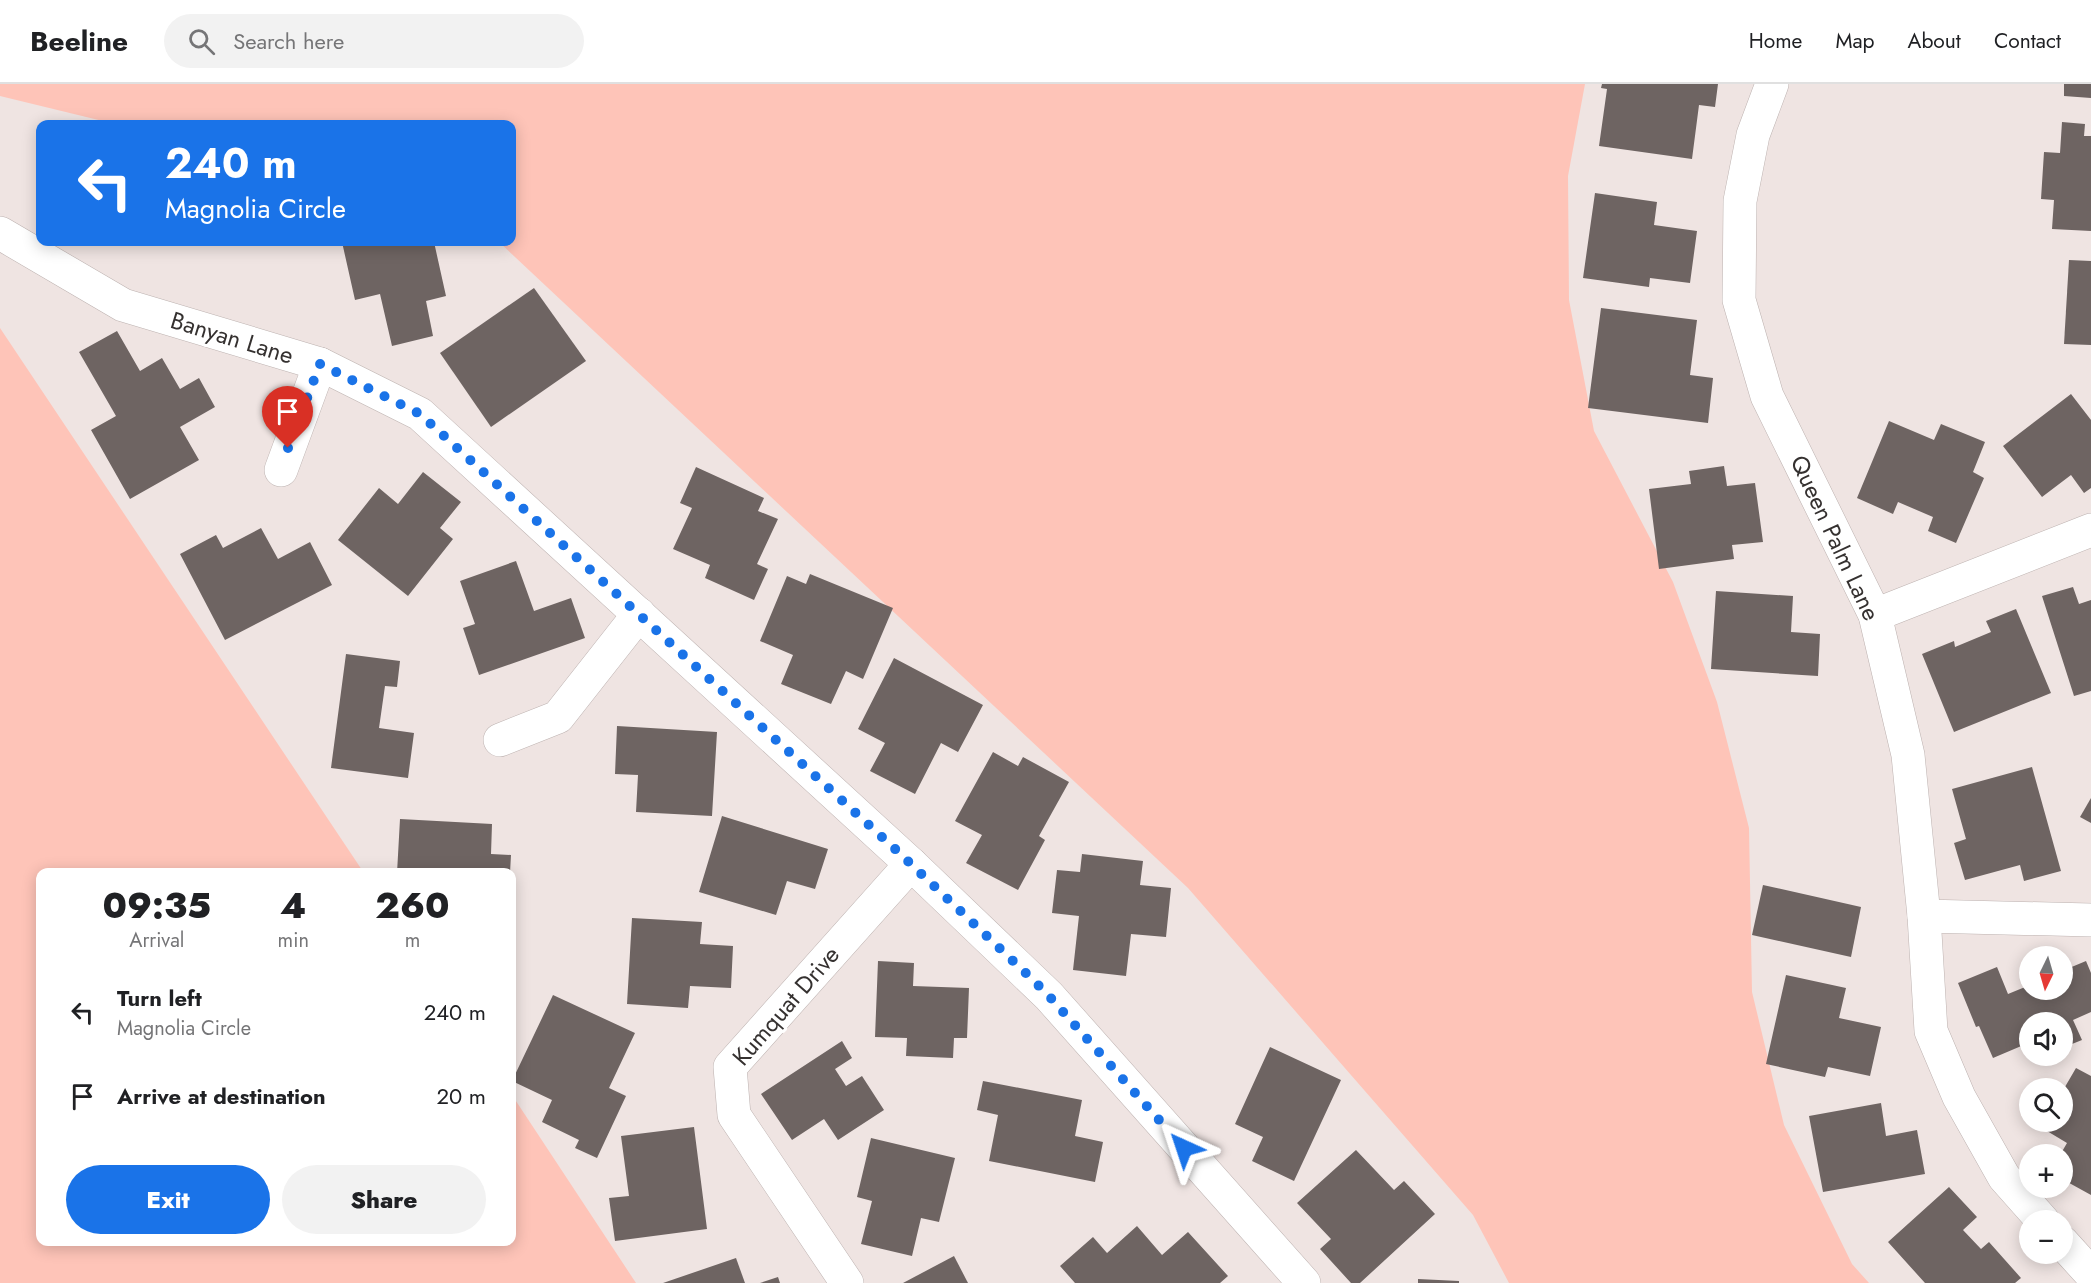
<!DOCTYPE html>
<html lang="en">
<head>
<meta charset="utf-8">
<style>
	body { margin:0; font-family:Jost,sans-serif; background:#f2f2f2; color:#202124; height:100vh; display:flex; flex-direction:column; font-size:22px; white-space:nowrap }
	* { box-sizing:border-box; margin:0 }
	p { font-size:20px; color:#757577 }
	.icon { flex:none; width:33px; height:33px; fill:none; stroke:currentColor; stroke-width:2; stroke-linecap:round; stroke-linejoin:round }
	.map { position:relative; flex:1; overflow:hidden }
	.details { position:absolute; left:36px; top:784px; width:480px; height:378px; display:flex; flex-direction:column; background:#fff; border-radius:12px; box-shadow:0 3px 15px #0003 }
	.details>* { flex:none }
	.banner { position:absolute; left:36px; top:36px; width:480px; height:126px; border-radius:12px; box-shadow:0 3px 15px #0003; background:#1a73e8; color:#fff; overflow:hidden }
	.needle { width:39px; rotate:185deg }
	.buttons { position:absolute; left:2019px; top:862px; display:grid; gap:12px }
	.buttons a { display:grid; place-items:center; width:54px; height:54px; border-radius:50%; background:#fff; box-shadow:0 3px 15px #0003; font-size:30px }
	.pin { position:absolute; display:grid; place-items:center; width:51px; height:51px; color:#fff; margin:-62px -26px; border-radius:50% 50% 50% 0; rotate:-45deg; box-shadow:0 0 6px #0007 }
	.pin .icon { rotate:45deg }
	.me { position:absolute; width:66px; margin:-33px; rotate:318deg; stroke-linejoin:round; filter:drop-shadow(0 0 4px #0008) }
	.turn { display:flex; align-items:center; gap:21px; height:126px; padding:0 30px; font-size:27px }
	.turn .icon { width:78px; height:78px; stroke-width:2.5 }
	.turn b { display:block; font-size:42px; line-height:51px }
	.eta { display:flex; justify-content:space-evenly; align-items:center; height:102px; text-align:center }
	.eta b { font-size:36px; font-weight:800; line-height:42px }
	.action { display:flex; gap:12px; margin-top:auto; padding:12px 30px }
	.action a { flex:1; height:69px; border-radius:36px; background:#1a73e8; color:#fff; font-size:24px; font-weight:800; line-height:69px; text-align:center }
	.action a+a { background:#f2f2f2; color:#202124 }
	ul { padding:0; list-style:none }
	li { display:flex; align-items:center; gap:18px; height:84px; padding:0 30px }
	li div { flex:1 }
	li b { display:block; font-size:22px }
	li em { font-style:normal }
	header { display:flex; align-items:center; gap:36px; box-sizing:border-box; height:84px; padding:0 30px; background:#fff; border-bottom:2px solid #e0e0e0 }
	header strong { font-size:28px }
	nav { display:flex; gap:33px; margin-inline-start:auto; font-size:21px }
	.search { width:420px; height:54px; background:#f2f2f2; display:flex; align-items:center; gap:15px; box-sizing:border-box; padding:0 21px; border-radius:33px; color:#757577; font-size:22px }
	.map>svg:first-child { display:block }
	.green { fill:#fec4b8 }
	.building { fill:#6e6462 }
	.lines { fill:none; stroke-linecap:round; stroke-linejoin:round }
	.minor-casing { stroke:#bdb2b0; stroke-width:34 }
	.minor { stroke:#fff; stroke-width:33 }
	.route { stroke:#1a73e8; stroke-width:10; stroke-dasharray:0 18 }
	.labels { text-anchor:middle; stroke-width:6; stroke-linejoin:round; paint-order:stroke }
	.street-label { font-size:24px; fill:#353130; stroke:#fff }
</style>
</head>
<body>
<header>
<strong>Beeline</strong>
<div class="search"><svg class="icon" aria-label="search" viewBox="0 0 24 24"><circle cx="10" cy="10" r="6"/><path d="M15 15l6 6"/></svg>Search here</div>
<nav><a>Home</a><a>Map</a><a>About</a><a>Contact</a></nav>
</header>
<div class="map">
<svg width="2091" height="1199" viewBox="0 0 2091 1199">
	<rect width="100%" height="100%" fill="#efe4e2"/>
	<g class="green">
		<polygon points="0,0 1585,0 1568,92 1569,216 1594,347 1673,498 1717,618 1749,744 1752,908 1784,1041 1852,1180 1869,1199 1509,1199 1473,1131 1188,804 499,158 512,158 512,40 115,40 0,12"/>
		<polygon points="0,244 364,789 40,789 40,1158 512,1158 512,1011 636,1199 0,1199"/>
	</g>
	<g class="building">
		<polygon points="1602,0 1718,0 1715,23 1699,21 1692,75 1599,62 1607,5 1601,4"/>
		<polygon points="2064,0 2091,0 2091,14 2064,12"/>
		<polygon points="2062,38 2085,40 2084,52 2091,52 2091,147 2052,145 2054,116 2041,115 2044,68 2060,69"/>
		<polygon points="1595,109 1657,118 1654,141 1697,147 1690,199 1650,194 1649,203 1583,194"/>
		<polygon points="342,158 434,158 446,212 426,217 433,252 392,262 380,210 355,216"/>
		<polygon points="2069,176 2091,177 2091,261 2064,260"/>
		<polygon points="534,204 586,277 491,343 440,269"/>
		<polygon points="1601,224 1697,236 1690,291 1713,294 1708,339 1588,324"/>
		<polygon points="117,247 140,287 162,274 180,305 199,294 215,323 180,343 199,376 130,415 91,346 116,332 79,268"/>
		<polygon points="2071,310 2091,336 2091,404 2084,409 2071,391 2042,413 2003,362"/>
		<polygon points="1889,337 1934,356 1941,340 1985,358 1973,388 1984,394 1956,459 1928,447 1933,433 1898,418 1893,430 1857,414"/>
		<polygon points="1724,382 1727,402 1755,399 1763,458 1732,461 1734,475 1659,485 1649,405 1691,400 1689,387"/>
		<polygon points="696,383 764,414 758,427 778,435 757,480 768,485 754,516 705,494 710,481 673,465 692,424 680,419"/>
		<polygon points="423,388 461,418 440,444 453,455 408,512 338,456 379,404 398,420"/>
		<polygon points="261,444 278,475 310,458 332,501 225,556 180,470 216,451 223,464"/>
		<polygon points="516,477 534,527 571,514 585,554 479,591 463,544 475,540 460,497"/>
		<polygon points="810,490 893,524 863,595 846,587 831,620 781,600 793,571 760,557 787,492 806,500"/>
		<polygon points="2073,503 2079,520 2091,516 2091,607 2074,612 2042,512"/>
		<polygon points="1716,507 1793,512 1791,548 1820,550 1818,592 1711,585"/>
		<polygon points="2016,525 2051,609 1954,648 1922,570 1954,557 1955,563 1991,548 1986,537"/>
		<polygon points="346,570 400,577 397,603 385,602 379,644 414,649 408,694 331,684"/>
		<polygon points="894,574 983,621 958,668 941,659 915,710 870,687 885,659 858,645"/>
		<polygon points="617,642 717,648 712,732 636,728 638,691 615,690"/>
		<polygon points="993,668 1018,682 1023,673 1069,698 1039,752 1045,756 1018,806 966,779 982,751 955,737"/>
		<polygon points="2032,683 2061,787 2024,797 2020,781 1965,796 1954,759 1966,755 1952,705"/>
		<polygon points="2091,714 2091,739 2080,733"/>
		<polygon points="722,732 828,765 815,805 787,797 776,831 699,808"/>
		<polygon points="400,735 492,740 491,770 511,771 510,789 397,789"/>
		<polygon points="1082,770 1143,777 1140,801 1171,804 1166,853 1131,850 1126,892 1073,886 1079,832 1052,829 1057,786 1080,788"/>
		<polygon points="1763,801 1861,823 1851,873 1752,851"/>
		<polygon points="632,834 702,838 700,860 733,862 731,904 690,902 688,924 627,920"/>
		<polygon points="878,877 914,879 913,902 969,904 967,954 954,954 953,974 906,972 907,954 875,953"/>
		<polygon points="2086,877 2091,889 2091,928 2073,936 2082,956 2062,964 2062,939 2030,939 2030,968 2026,960 1993,974 1979,942 1976,943 1958,899 1997,883 2008,910 2030,901 2030,906 2062,906 2062,887"/>
		<polygon points="1786,891 1846,904 1839,934 1881,943 1870,992 1828,983 1825,993 1766,980"/>
		<polygon points="553,911 635,949 609,1004 626,1012 597,1074 575,1064 579,1056 542,1038 552,1016 512,997"/>
		<polygon points="842,957 852,974 835,985 846,1002 862,992 884,1026 838,1056 824,1035 792,1056 761,1010"/>
		<polygon points="1270,963 1341,996 1294,1097 1252,1077 1263,1053 1235,1040"/>
		<polygon points="2076,984 2091,992 2091,1111 2062,1095 2062,1071 2060,1071 2067,1059 2042,1044 2046,1038 2062,1038 2062,1008"/>
		<polygon points="983,997 1082,1016 1075,1052 1103,1058 1095,1098 989,1077 998,1031 977,1026"/>
		<polygon points="1881,1019 1886,1052 1917,1046 1925,1090 1823,1108 1809,1032"/>
		<polygon points="694,1043 707,1145 615,1157 609,1114 629,1112 621,1052"/>
		<polygon points="871,1054 955,1074 939,1138 921,1134 912,1172 861,1160 872,1117 857,1113"/>
		<polygon points="1356,1066 1394,1106 1404,1097 1435,1130 1360,1199 1351,1199 1320,1165 1331,1155 1297,1119"/>
		<polygon points="1949,1103 1977,1133 1963,1146 1981,1165 1989,1158 2021,1194 2015,1199 1925,1199 1888,1158"/>
		<polygon points="1137,1142 1162,1171 1188,1148 1228,1192 1220,1199 1075,1199 1060,1182 1093,1153 1107,1169"/>
		<polygon points="954,1172 968,1199 903,1199"/>
		<polygon points="736,1174 745,1199 663,1199"/>
		<polygon points="778,1193 780,1199 760,1199"/>
		<polygon points="1418,1195 1459,1197 1459,1199 1418,1199"/>
	</g>
	<g class="lines">
		<g class="minor-casing">
			<g id="minor">
				<polyline points="1772,0 1753,51 1740,117 1739,216 1767,312 1875,531 1908,671 1924,832 1931,947 1959,1013 2004,1093 2043,1137"/>
				<polyline points="0,149 123,221 320,280 420,330 911,780 1049,912 1304,1199"/>
				<polyline points="281,386 320,280"/>
				<polyline points="1875,531 2091,446"/>
				<polyline points="500,656 558,633 639,530"/>
				<polyline points="1924,832 2091,836"/>
				<polyline points="2062,1158 2091,1190"/>
				<polyline points="847,1199 734,1031 730,983 911,780"/>
			</g>
		</g>
		<use href="#minor" class="minor"/>
	</g>
	<g class="lines">
		<polyline class="route" points="288,364 320,280 420,330 894,764 1032,895 1049,912 1184,1064"/>
	</g>
	<g class="labels">
		<g class="street-label">
			<text transform="translate(232 254) rotate(17)" y="8">Banyan Lane</text>
			<text transform="translate(1835 454) rotate(65)" y="8">Queen Palm Lane</text>
			<text transform="translate(786 922) rotate(-49)" y="8">Kumquat Drive</text>
		</g>
	</g>
</svg>
<div class="buttons">
<a><svg class="needle" viewBox="-14 -14 28 28"><path d="M0-13l5 13h-10z" fill="#e53935"/><path d="M0 13l5-13h-10z" fill="#757577"/></svg></a>
<a><svg class="icon" aria-label="sound" viewBox="0 0 24 24"><path d="M4 9h4l5-4v14l-5-4H4zM17 9q2 3 0 6"/></svg></a>
<a><svg class="icon" aria-label="search" viewBox="0 0 24 24"><circle cx="10" cy="10" r="6"/><path d="M15 15l6 6"/></svg></a>
<a>+</a>
<a>−</a>
</div>
<div class="pin" style="left:288px;top:364px;background:#d93025"><svg class="icon" aria-label="arrive" viewBox="0 0 24 24"><path d="M6 21V4h12l-3 4 3 4H6"/></svg></div>
<svg class="me" style="left:1184px;top:1064px" viewBox="-20 -20 40 40"><path d="M0-17L14 15 0 8-14 15z" fill="#1a73e8" stroke="#fff" stroke-width="4"/></svg>
<div class="banner">
<div class="turn"><svg class="icon" aria-label="left" viewBox="0 0 24 24"><path d="M17 20v-9H6M10 6l-5 5 5 5"/></svg><div><b>240 m</b>Magnolia Circle</div></div>
</div>
<section class="details">
<div class="eta">
<div><b>09:35</b><p>Arrival</p></div>
<div><b>4</b><p>min</p></div>
<div><b>260</b><p>m</p></div>
</div>
<ul>
<li><svg class="icon" aria-label="left" viewBox="0 0 24 24"><path d="M17 20v-9H6M10 6l-5 5 5 5"/></svg><div><b>Turn left</b><p>Magnolia Circle</p></div><em>240 m</em></li>
<li><svg class="icon" aria-label="arrive" viewBox="0 0 24 24"><path d="M6 21V4h12l-3 4 3 4H6"/></svg><div><b>Arrive at destination</b></div><em>20 m</em></li>
</ul>
<div class="action"><a>Exit</a><a>Share</a></div>
</section>
</div>
</body>
</html>
